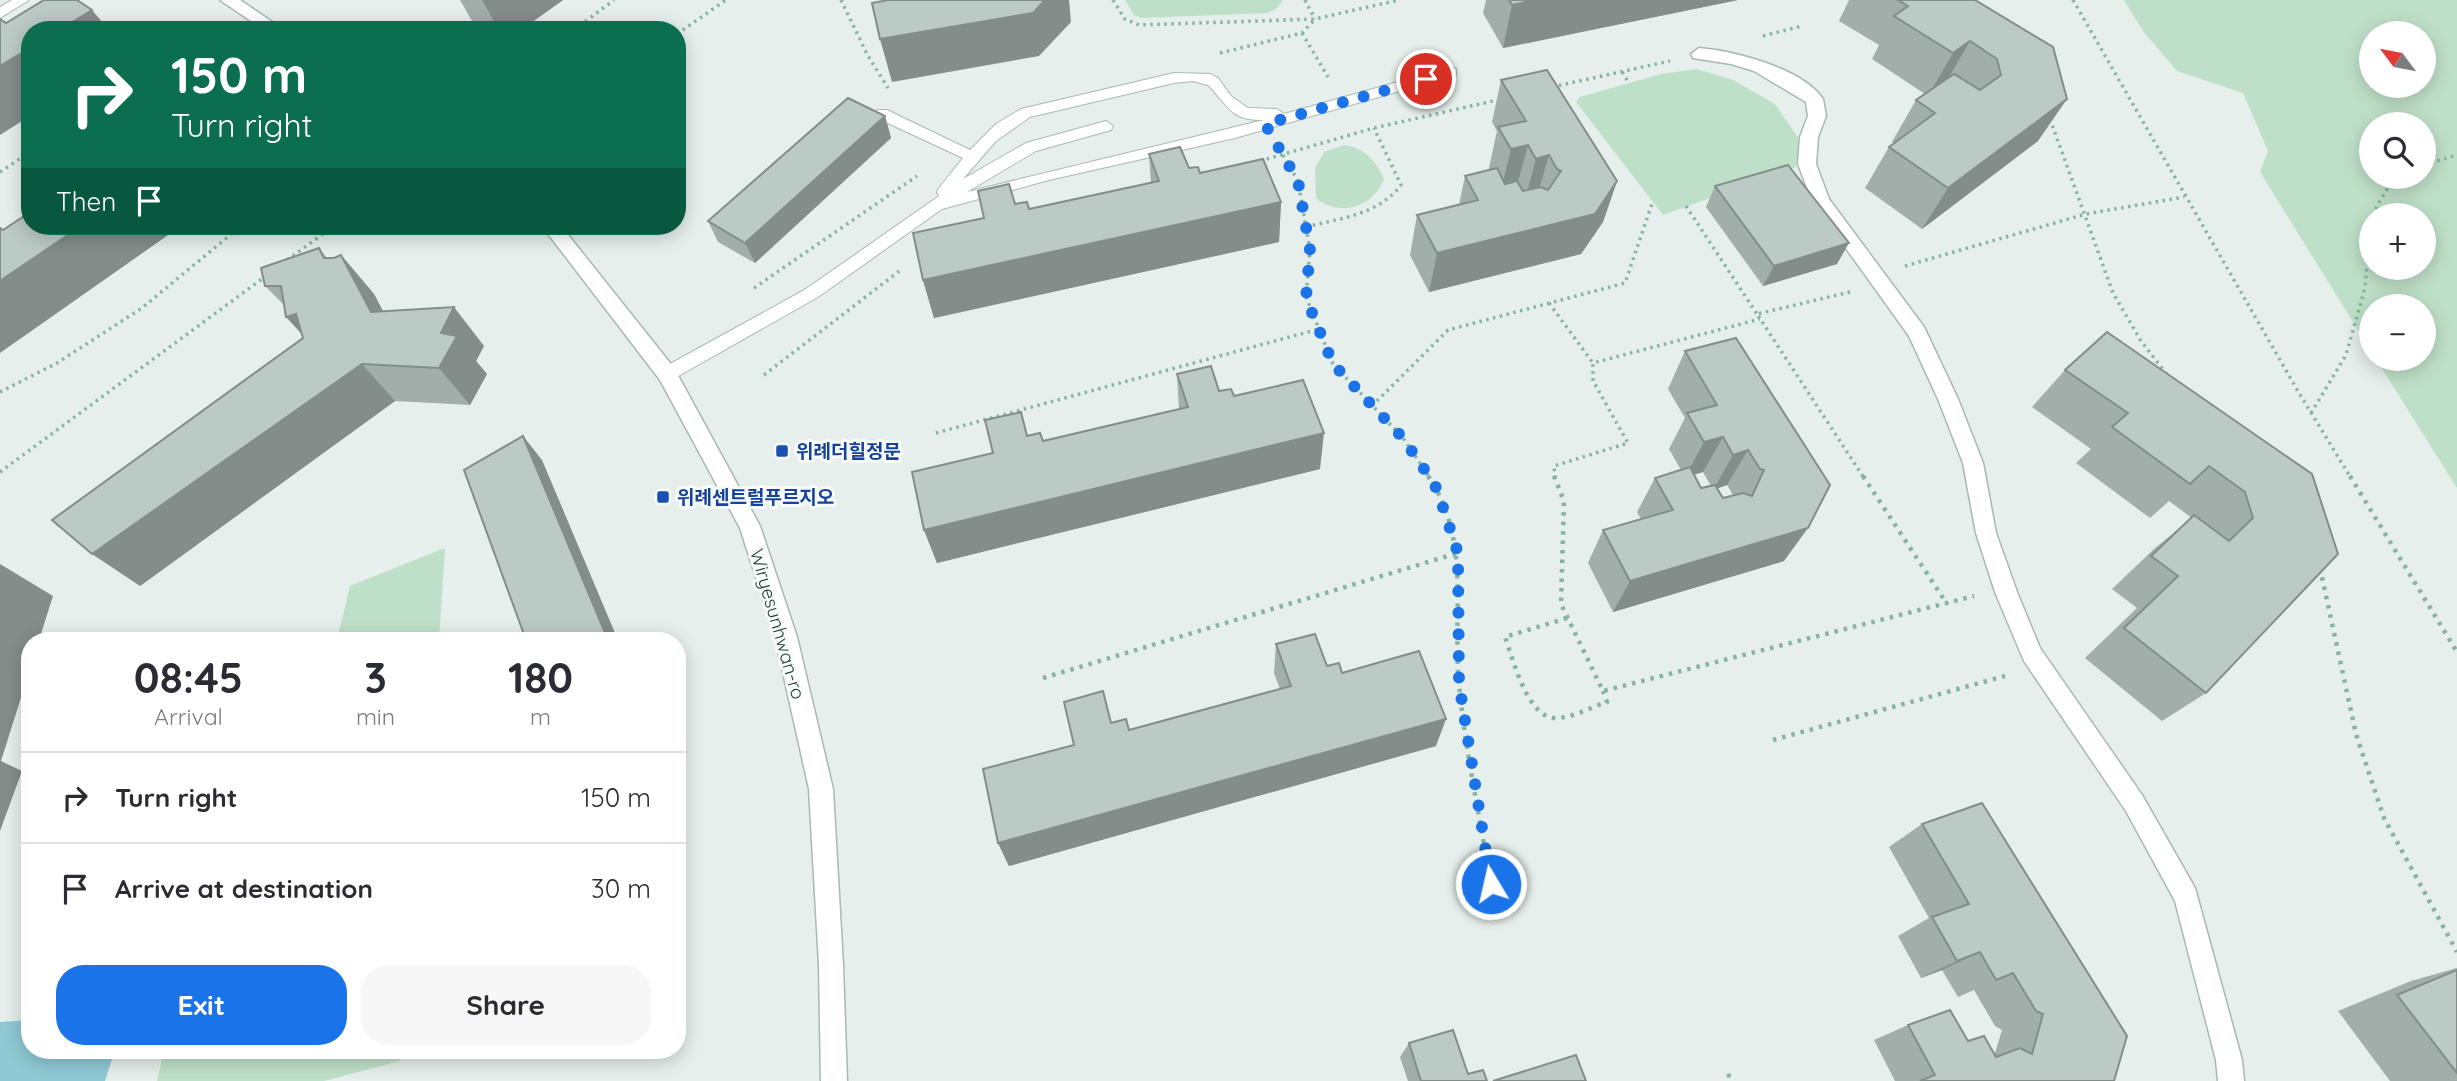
<!DOCTYPE html>
<html lang="en">
<head>
<meta charset="utf-8">
<style>
	body { margin:0; font-family:Quicksand,"Noto Sans KR",sans-serif; background:#f7f7f7; color:#2b2b33; height:100vh; display:flex; flex-direction:column; font-size:26px; white-space:nowrap }
	* { box-sizing:border-box; margin:0 }
	p { font-size:23px; color:#7c7c81 }
	.icon { flex:none; width:38px; height:38px; fill:none; stroke:currentColor; stroke-width:2; stroke-linecap:round; stroke-linejoin:round }
	.map { position:relative; flex:1; overflow:hidden }
	.details { position:absolute; left:21px; top:632px; width:665px; height:427px; display:flex; flex-direction:column; background:#fff; border-radius:28px; box-shadow:0 4px 18px #0003 }
	.details>* { flex:none }
	.hud { position:absolute; left:21px; top:21px; width:665px; height:214px; border-radius:28px; box-shadow:0 4px 18px #0003; background:#0b6e4f; color:#fff; overflow:hidden }
	.needle { width:46px; rotate:302deg }
	.buttons { position:absolute; left:2359px; top:21px; display:grid; gap:14px }
	.buttons a { display:grid; place-items:center; width:77px; height:77px; border-radius:50%; background:#fff; box-shadow:0 4px 18px #0003; font-size:35px }
	.pin { position:absolute; display:grid; place-items:center; width:60px; height:60px; color:#fff; margin:-30px; border:4px solid #fff; border-radius:50%; box-shadow:0 2px 7px #0007 }
	.me { position:absolute; width:77px; margin:-38px; rotate:351deg; stroke-linejoin:round; filter:drop-shadow(0 0 5px #0008) }
	.turn { display:flex; align-items:center; gap:24px; height:147px; padding:0 35px; font-size:32px }
	.turn .icon { width:91px; height:91px; stroke-width:2.5 }
	.turn b { display:block; font-size:49px; line-height:60px }
	.then { display:flex; align-items:center; height:66px; padding:0 35px; background:#0003; gap:14px; font-size:26px }
	.eta { display:flex; justify-content:space-evenly; align-items:center; height:119px; text-align:center }
	.eta b { font-size:42px; font-weight:700; line-height:49px }
	.button { display:flex; gap:14px; margin-top:auto; padding:14px 35px }
	.button a { flex:1; height:80px; border-radius:28px; background:#1a73e8; color:#fff; font-size:28px; font-weight:700; line-height:80px; text-align:center }
	.button a+a { background:#f7f7f7; color:#2b2b33 }
	ul { padding:0; list-style:none }
	li { display:flex; align-items:center; gap:21px; height:91px; padding:0 35px; border-top:2px solid #e1e1e2 }
	li div { flex:1 }
	li b { display:block; font-size:26px }
	li em { font-style:normal }
	.map>svg:first-child { display:block }
	.green { fill:#bfe0c8; fill-rule:evenodd }
	.water { fill:#8ec9d4 }
	.lines { fill:none; stroke-linecap:round; stroke-linejoin:round }
	.service-casing { stroke:#a8b8b2; stroke-width:2 }
	.minor-casing { stroke:#a8b8b2; stroke-width:3 }
	.tertiary-casing { stroke:#a8b8b2; stroke-width:3 }
	.path-far1 { stroke:#86b3a5; stroke-width:3.5; stroke-dasharray:2.5 4.5; stroke-linecap:butt }
	.path { stroke:#86b3a5; stroke-width:4.5; stroke-dasharray:3.5 6; stroke-linecap:butt }
	.service { fill:#fff; fill-rule:evenodd }
	.minor { fill:#fff; fill-rule:evenodd }
	.tertiary { fill:#fff; fill-rule:evenodd }
	.wall { fill:#a1aea9; fill-rule:evenodd }
	.shaded-wall { fill:#838d89 }
	.building { fill:#bbcac4; stroke:#838d89; stroke-width:2 }
	.route { stroke:#1a73e8; stroke-width:12; stroke-dasharray:0 21.6 }
	.transit-dot { fill:#1a4fb4; stroke:#f7fbf9; stroke-width:2.5 }
	.labels { text-anchor:middle; stroke-width:6; stroke-linejoin:round; paint-order:stroke }
	.transit-label { font-size:19px; font-weight:bold; fill:#164399; stroke:#f7fbf9; text-anchor:start }
	.street-label { font-size:19px; fill:#24423a; stroke:#f7fbf9 }
</style>
</head>
<body>
<div class="map">
<svg width="2457" height="1081" viewBox="0 0 2457 1081">
	<rect width="100%" height="100%" fill="#e6efeb"/>
	<g class="green">
		<polygon points="1125,0 1283,0 1277,8 1268,13 1142,18 1134,15"/>
		<path d="M2124,0H2457V488L2376,359H2424V306H2371V351L2260,172L2268,151L2243,93L2177,71L2143,31ZM2371,33H2424V86H2371ZM2371,124H2424V177H2371ZM2371,215H2424V268H2371Z"/>
		<polygon points="1697,69 1733,80 1775,104 1799,139 1796,167 1663,215 1576,102 1580,97 1661,74"/>
		<path d="M1344,145C1366,149 1375,160 1384,179C1373,208 1339,217 1316,198L1315,168L1324,152Z"/>
		<polygon points="445,548 439,640 337,640 350,586"/>
		<polygon points="164,1050 399,1050 400,1061 324,1081 157,1081"/>
	</g>
	<polygon class="water" points="30,1020 30,1050 115,1050 105,1081 0,1081 0,1022"/>
	<g class="lines">
		<g class="service-casing">
			<g id="service">
				<polygon points="12,0 29,0 0,18 0,7"/>
				<path d="M1451,67L1456,69V75L1235,138L1049,180L942,209L818,297L673,379H661L659,374L661,369L806,289L939,196L937,192L939,188L963,158L877,118V110H887L970,150L996,124L1021,109L1174,73L1211,74L1218,78L1231,96L1248,108L1277,109L1284,114ZM1193,81L1208,85C1228,105 1230,121 1264,120L967,192L1036,151L1111,130L1113,126L1106,121L1026,143L963,179L996,141L1030,117L1174,83Z"/>
			</g>
		</g>
		<g class="minor-casing">
			<path id="minor" d="M1699,48C1734,51 1802,68 1823,99L1826,116L1818,137L1816,164L1829,199L1924,327L1958,399L1983,463L1996,533L2017,592L2040,648L2142,795L2195,888L2242,1060L2244,1081H2218L2216,1060L2175,901L2126,811L2024,661L1995,592L1976,533L1963,463L1938,399L1909,336L1812,201L1798,164L1800,137L1808,116L1806,102L1754,71L1731,64L1693,58L1691,54Z"/>
		</g>
		<g class="tertiary-casing">
			<g id="tertiary">
				<polygon points="220,0 240,0 284,30 264,30"/>
				<polygon points="542,226 561,226 674,368 760,526 797,637 833,789 843,965 847,1081 821,1081 819,965 809,789 775,637 740,528 660,380"/>
			</g>
		</g>
		<g class="path-far1">
			<polyline points="841,0 868,56 888,88"/>
			<polyline points="1113,0 1125,19 1139,25 1315,19 1399,0"/>
			<polyline points="1305,0 1315,19"/>
			<polyline points="2073,0 2299,393 2351,478"/>
			<polyline points="574,30 614,0"/>
			<polyline points="1302,33 1328,77"/>
			<polyline points="677,34 726,0"/>
			<polyline points="1763,36 1802,26"/>
			<polyline points="1220,53 1302,33 1315,19"/>
			<polyline points="1622,72 1629,83"/>
			<polyline points="1552,87 1670,61"/>
			<polyline points="2050,119 2113,293 2141,341 2168,376"/>
			<polyline points="1283,155 1298,181 1310,250 1306,297 1333,364 1403,438 1430,478"/>
			<polyline points="1260,161 1374,128 1502,99"/>
			<polyline points="2424,165 2457,155"/>
			<polyline points="0,172 30,152"/>
			<polyline points="1686,206 1757,314"/>
			<polyline points="2372,215 2393,179 2397,177"/>
			<path d="M1306,227C1341,218 1378,215 1401,185L1374,128"/>
			<polyline points="287,260 334,226"/>
			<polyline points="1905,266 2086,214 2184,197"/>
			<polyline points="754,288 917,176"/>
			<polyline points="1850,292 1757,314 1864,478"/>
			<polyline points="1549,303 1593,363"/>
			<polyline points="764,375 902,269"/>
			<polyline points="0,392 57,363 142,308 241,226"/>
			<polyline points="1372,406 1448,330 1625,283 1653,201"/>
			<polyline points="2311,413 2346,355 2365,288 2371,216"/>
			<polyline points="936,433 1319,329"/>
			<polyline points="0,472 266,276"/>
			<polyline points="1555,478 1554,466 1628,443 1593,381 1593,363 1760,319"/>
		</g>
		<g class="path">
			<path d="M1428,476C1472,541 1452,612 1459,684C1465,750 1480,818 1491,884"/>
			<polyline points="1554,476 1564,501 1561,604 1603,691 1974,596"/>
			<polyline points="1863,476 1947,604"/>
			<polyline points="2350,476 2457,652"/>
			<polyline points="2320,568 2356,734 2384,818 2457,952"/>
			<path d="M1567,618L1505,637C1513,659 1527,716 1554,718C1571,719 1591,707 1607,702L1603,691"/>
			<polyline points="1043,678 1458,553"/>
			<polyline points="1773,740 2005,676"/>
			<polyline points="1728,1074 1732,1081"/>
		</g>
		<use href="#service" class="service"/>
		<use href="#minor" class="minor"/>
		<use href="#tertiary" class="tertiary"/>
	</g>
	<g class="wall">
		<polygon points="460,0 563,0 521,30 487,30 472,21"/>
		<polygon points="1486,0 1738,0 1503,48 1483,13"/>
		<polygon points="1849,0 1975,0 2038,141 1922,229 1865,188 1889,147 1894,143 1892,142 1916,100 1925,94 1872,59 1879,45 1839,21"/>
		<polygon points="1501,80 1617,181 1603,222 1581,254 1429,292 1410,255 1417,215 1459,205 1465,176 1489,170 1489,168 1497,131 1492,122"/>
		<polygon points="885,116 891,138 755,263 718,242 708,221"/>
		<polygon points="1149,154 1281,202 1279,242 934,318 923,280 984,218 1015,204 1029,209 1151,183"/>
		<polygon points="1715,186 1837,264 1763,286 1706,207"/>
		<polygon points="319,248 327,258 334,258 341,255 374,294 383,312 484,346 476,361 487,374 470,405 395,401 140,586 303,338 302,334 284,305 265,286"/>
		<path d="M1736,338L1784,561L1613,612L1588,563L1603,530L1641,519L1637,512L1655,478L1681,470L1669,449L1685,418L1668,389L1685,351ZM1703,472L1711,486L1701,488L1694,475ZM1727,485L1733,495L1723,498L1717,488Z"/>
		<polygon points="2065,370 2312,474 2206,693 2162,721 2085,658 2137,608 2112,589 2154,549 2192,518 2169,501 2150,518 2076,463 2091,449 2032,407"/>
		<polygon points="1177,374 1234,396 1320,469 937,563 924,530 993,453 1027,436 1043,441 1179,409"/>
		<polygon points="1276,644 1342,673 1436,746 1009,866 998,843 1074,745 1111,723 1129,730 1280,689 1274,673"/>
		<polygon points="1922,824 2114,1081 1895,1081 1874,1040 1908,1025 1968,1041 1995,1053 2002,1030 1995,1026 1974,990 1958,997 1942,970 1921,978 1898,936 1929,918 1889,847"/>
		<polygon points="2457,968 2457,1081 2390,1081 2338,1011 2411,981"/>
		<polygon points="1409,1043 1468,1074 1487,1081 1408,1081 1400,1057"/>
	</g>
	<g class="shaded-wall">
		<polygon points="482,0 563,0 521,30 499,30"/>
		<polygon points="1045,0 1069,0 1071,22 1039,56 892,82 880,39"/>
		<polygon points="1536,0 1738,0 1503,48 1512,5"/>
		<polygon points="92,10 109,30 59,30"/>
		<polygon points="1970,41 1945,84 1928,96 1953,53"/>
		<polygon points="30,48 30,116 0,135 0,66"/>
		<polygon points="2067,99 2038,141 1922,229 1948,188"/>
		<polygon points="885,116 891,138 755,263 745,243"/>
		<polygon points="1528,145 1517,186 1501,190 1511,149"/>
		<polygon points="1549,155 1537,196 1525,200 1536,159"/>
		<polygon points="1617,181 1603,222 1581,254 1429,292 1437,253"/>
		<polygon points="1281,202 1279,242 934,318 923,280"/>
		<polygon points="81,226 181,226 0,353 0,281"/>
		<polygon points="1849,243 1837,264 1763,286 1774,266"/>
		<polygon points="341,255 374,294 404,351 371,312"/>
		<polygon points="454,307 484,346 476,361 487,374 470,405 439,368 441,333"/>
		<polygon points="296,314 321,355 286,317"/>
		<polygon points="362,364 395,401 140,586 92,554"/>
		<polygon points="1324,433 1320,469 937,563 924,530"/>
		<polygon points="523,436 542,460 618,640 608,640"/>
		<polygon points="1723,437 1703,472 1685,477 1704,442"/>
		<polygon points="1748,450 1727,485 1713,490 1733,455"/>
		<polygon points="1808,528 1784,561 1613,612 1630,581"/>
		<polygon points="0,564 53,596 39,640 30,640 30,669 1,761 22,771 0,831"/>
		<polygon points="1446,719 1436,746 1009,866 998,843"/>
		<polygon points="1980,952 1942,970 1921,978 1957,961"/>
	</g>
	<g class="building">
		<polygon points="44,0 77,0 92,10 59,30 30,30 30,48 0,66 0,19 6,23"/>
		<polygon points="888,0 1045,0 1033,13 880,39 872,3"/>
		<polygon points="1509,0 1536,0 1512,5"/>
		<polygon points="1898,0 1975,0 2053,47 2067,99 1948,188 1889,147 1935,113 1916,100 1954,74 1980,90 2001,75 1997,59 1970,41 1953,53 1894,16 1908,6"/>
		<polygon points="1547,70 1617,181 1595,214 1437,253 1417,215 1478,200 1465,176 1497,168 1505,184 1517,181 1523,191 1541,187 1548,190 1561,171 1557,169 1549,155 1536,159 1528,145 1511,149 1498,127 1526,121 1501,80"/>
		<polygon points="848,98 885,116 745,243 708,221"/>
		<polygon points="1180,147 1189,168 1198,167 1200,173 1263,159 1281,202 923,280 913,233 984,218 978,191 1009,184 1015,204 1027,202 1029,209 1159,181 1149,154"/>
		<polygon points="1788,165 1849,243 1774,266 1715,186"/>
		<polygon points="30,212 30,226 81,226 0,281 0,228 3,230"/>
		<polygon points="319,248 324,258 334,258 341,255 371,312 454,307 441,333 457,336 439,368 362,364 92,554 52,520 303,338 296,314 286,317 281,286 265,286 261,268"/>
		<polygon points="2107,332 2312,474 2338,554 2206,693 2124,628 2178,576 2151,556 2194,515 2229,541 2253,518 2245,492 2209,466 2190,484 2112,427 2128,413 2065,370"/>
		<polygon points="1736,338 1830,485 1808,528 1630,581 1603,530 1673,510 1655,478 1690,467 1701,488 1715,485 1723,498 1743,493 1752,496 1764,470 1760,469 1748,450 1733,455 1723,437 1704,442 1687,413 1717,405 1685,351"/>
		<polygon points="1211,366 1219,391 1231,389 1234,396 1303,380 1324,433 924,530 912,472 993,453 985,420 1021,412 1027,436 1040,433 1043,441 1188,407 1177,374"/>
		<polygon points="523,436 608,640 526,640 464,470"/>
		<polygon points="1315,634 1327,666 1339,663 1342,673 1419,651 1446,719 998,843 983,769 1074,745 1064,702 1103,691 1111,723 1126,719 1129,730 1291,686 1276,644"/>
		<polygon points="1982,803 2127,1036 2114,1081 1920,1081 1935,1075 1908,1025 1950,1010 1968,1041 1984,1036 1996,1057 2020,1048 2032,1054 2043,1014 2036,1011 2013,973 1996,980 1980,952 1957,961 1932,917 1969,904 1922,824"/>
		<polygon points="2457,970 2457,1073 2397,995"/>
		<polygon points="1453,1030 1468,1074 1483,1070 1487,1081 1421,1081 1409,1043"/>
		<polygon points="1576,1055 1586,1081 1493,1081"/>
	</g>
	<g class="lines">
		<polyline class="route" points="1426,79 1265,124 1298,181 1310,250 1306,298 1333,364 1403,438 1426,472 1437,489 1458,553 1459,683 1491,884"/>
	</g>
	<g class="transit-dot">
		<rect x="775" y="444" width="14" height="14" rx="3.5"/>
		<rect x="656" y="490" width="14" height="14" rx="3.5"/>
	</g>
	<g class="labels">
		<g class="transit-label">
			<text x="796" y="458">위례더힐정문</text>
			<text x="677" y="504">위례센트럴푸르지오</text>
		</g>
		<g class="street-label">
			<text transform="translate(778 624) rotate(74)" y="7">Wiryesunhwan-ro</text>
		</g>
	</g>
</svg>
<div class="buttons">
<a><svg class="needle" viewBox="-14 -14 28 28"><path d="M0-13l5 13h-10z" fill="#e53935"/><path d="M0 13l5-13h-10z" fill="#7c7c81"/></svg></a>
<a><svg class="icon" aria-label="search" viewBox="0 0 24 24"><circle cx="10" cy="10" r="6"/><path d="M15 15l6 6"/></svg></a>
<a>+</a>
<a>−</a>
</div>
<div class="pin" style="left:1426px;top:79px;background:#d93025"><svg class="icon" aria-label="arrive" viewBox="0 0 24 24"><path d="M6 21V4h12l-3 4 3 4H6"/></svg></div>
<svg class="me" style="left:1491px;top:884px" viewBox="-20 -20 40 40"><circle r="17" fill="#1a73e8" stroke="#fff" stroke-width="3"/><path d="M0-11L8 9 0 5-8 9z" fill="#fff"/></svg>
<div class="hud">
<div class="turn"><svg class="icon" aria-label="right" viewBox="0 0 24 24"><path d="M7 20v-9h11M14 6l5 5-5 5"/></svg><div><b>150 m</b>Turn right</div></div>
<div class="then">Then<svg class="icon" aria-label="arrive" viewBox="0 0 24 24"><path d="M6 21V4h12l-3 4 3 4H6"/></svg></div>
</div>
<section class="details">
<div class="eta">
<div><b>08:45</b><p>Arrival</p></div>
<div><b>3</b><p>min</p></div>
<div><b>180</b><p>m</p></div>
</div>
<ul>
<li><svg class="icon" aria-label="right" viewBox="0 0 24 24"><path d="M7 20v-9h11M14 6l5 5-5 5"/></svg><div><b>Turn right</b></div><em>150 m</em></li>
<li><svg class="icon" aria-label="arrive" viewBox="0 0 24 24"><path d="M6 21V4h12l-3 4 3 4H6"/></svg><div><b>Arrive at destination</b></div><em>30 m</em></li>
</ul>
<div class="button"><a>Exit</a><a>Share</a></div>
</section>
</div>
</body>
</html>
